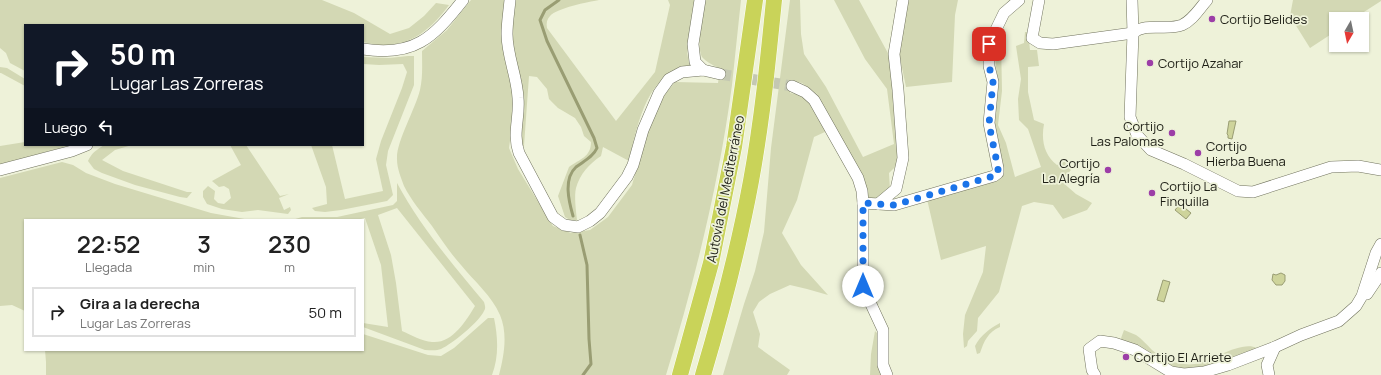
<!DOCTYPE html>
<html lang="es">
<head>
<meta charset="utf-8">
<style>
	body { margin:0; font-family:Manrope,sans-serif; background:#f2f2f2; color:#222; height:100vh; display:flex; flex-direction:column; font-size:15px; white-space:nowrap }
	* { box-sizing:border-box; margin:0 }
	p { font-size:13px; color:#767676 }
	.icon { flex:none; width:22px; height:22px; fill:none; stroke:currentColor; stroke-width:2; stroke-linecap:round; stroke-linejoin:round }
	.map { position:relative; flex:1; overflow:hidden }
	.side { position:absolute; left:24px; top:219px; width:340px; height:132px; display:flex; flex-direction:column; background:#fff; border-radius:0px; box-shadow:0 1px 3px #0004 }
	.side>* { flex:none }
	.banner { position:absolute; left:24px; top:24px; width:340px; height:122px; border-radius:0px; box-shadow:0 1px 3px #0004; background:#111827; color:#fff; overflow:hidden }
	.needle { width:26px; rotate:189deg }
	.tools { position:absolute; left:1329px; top:12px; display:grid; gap:8px }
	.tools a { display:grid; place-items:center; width:40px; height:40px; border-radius:0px; background:#fff; box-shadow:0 1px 3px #0004; font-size:20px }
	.pin { position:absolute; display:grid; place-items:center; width:34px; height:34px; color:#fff; margin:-17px; border-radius:8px; box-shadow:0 2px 6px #0006 }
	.me { position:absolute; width:44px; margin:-22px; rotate:0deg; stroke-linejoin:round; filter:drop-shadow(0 0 3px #0008) }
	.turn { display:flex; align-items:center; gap:14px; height:84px; padding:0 20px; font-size:18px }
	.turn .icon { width:52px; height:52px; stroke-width:2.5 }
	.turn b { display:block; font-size:28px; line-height:34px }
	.then { display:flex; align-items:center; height:38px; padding:0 20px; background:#0003; gap:8px; font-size:15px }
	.eta { display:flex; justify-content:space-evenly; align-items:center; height:68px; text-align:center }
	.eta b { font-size:24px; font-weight:600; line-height:28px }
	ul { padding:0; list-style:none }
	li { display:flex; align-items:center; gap:12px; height:50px; margin:0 8px 6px; padding:0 12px; border:2px solid #e0e0e0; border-radius:0px }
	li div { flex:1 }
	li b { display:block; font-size:15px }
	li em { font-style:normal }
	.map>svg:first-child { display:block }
	.green { fill:#d3d8b4; fill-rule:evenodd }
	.water { fill:#ced49b; stroke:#999d73 }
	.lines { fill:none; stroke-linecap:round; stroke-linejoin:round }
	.stream { stroke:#999d73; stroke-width:3 }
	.minor-tunnel { stroke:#c4c8b2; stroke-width:11; stroke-dasharray:11 5.5; stroke-linecap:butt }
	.minor-casing { stroke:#70725d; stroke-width:12 }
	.highway-casing { stroke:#fff; stroke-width:17 }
	.minor { stroke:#fff; stroke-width:11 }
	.highway { stroke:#c9d359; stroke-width:16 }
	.route { stroke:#1a73e8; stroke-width:7; stroke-dasharray:0 12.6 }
	.poi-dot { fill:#9c3ea7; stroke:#eef2d9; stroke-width:1.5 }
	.labels { text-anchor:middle; stroke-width:3.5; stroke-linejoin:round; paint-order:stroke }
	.poi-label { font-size:13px; fill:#1d1e15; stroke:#eef2d9; text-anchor:start }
	.street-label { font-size:13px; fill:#1d1e15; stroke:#eef2d9 }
</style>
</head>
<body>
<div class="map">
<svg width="1381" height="375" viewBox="0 0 1381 375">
	<rect width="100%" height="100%" fill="#eef2d9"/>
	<g class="green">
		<path d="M0,0H322L354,13L390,34L409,28L424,16L436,3L449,5C432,28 412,46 382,45C376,45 369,43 363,42V25H25V71L10,63L6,53L0,48Z"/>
		<path d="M471,0H506L503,44L505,59L515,104L509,148L518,169L553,226L571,233L590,230L608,217L632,185L645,140L661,99L675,82L718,83L720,69C715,66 706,62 702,57C696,48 703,12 704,0H741C738,28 735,56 732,85C719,183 695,280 666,375H499C504,356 508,334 500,315C492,296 474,281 461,265C450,253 441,239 432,226C422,213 411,200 404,186C401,177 397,169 397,159C396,142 415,110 420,90C423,77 422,64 422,51L447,30Z"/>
		<path d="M516,0H599C588,2 557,8 550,16C547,19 546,23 547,28L616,121L655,72L670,5L668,0H695C694,8 694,17 693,26C690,44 684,45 690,66C684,68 676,70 670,74C644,88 635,134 629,161L603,147L601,156C589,164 580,174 576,188C574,196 576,211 577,220H570L565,217L558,196L569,167C580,159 591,157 591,142L584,136L581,127L575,118L558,108L549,99L547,89L537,77L529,76L524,146H520L524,98L514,56L513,40V19Z"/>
		<polygon points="790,0 800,0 801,34 804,54 826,87 863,157 894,144 887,89 865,59 834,0 859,0 889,55 893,78 899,163 889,173 890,190 875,199 868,198 860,172 817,94 802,83 792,81 790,93 801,95 809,102 827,131 814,137 797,200 782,233 801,265 828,295 807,289 790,285 770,294 759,302 753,312 760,334 758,347 790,370 787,375 723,375 744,304 755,271 764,232 771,148"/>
		<polygon points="908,0 958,0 955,15 952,82 906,87 899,53"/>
		<polygon points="1293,0 1381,0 1381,1 1353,19 1336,19 1336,31 1310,48 1290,16"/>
		<path d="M1025,32H1028L1030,50H1037L1039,66L1028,67V92L1034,120L1044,124C1041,140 1044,155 1057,165L1066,161L1071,170L1061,181L1076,194L1092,203L1087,210L1063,219L1053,205L1034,202L1022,206L999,292L978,318L977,331L968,341L967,346L964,348L963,334L965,315L983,272L986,246L941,260L927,199L995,181L1004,175L995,125L997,78L994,44L996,41L1001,42L1002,91L998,125L1006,143L1015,177L1041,167L1028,129L1019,120L1018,99L1021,79L1016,46L1024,43Z"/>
		<polygon points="408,56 414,56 414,85 388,151 386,165 393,195 387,201 341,210 325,212 315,211 312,208 327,204 326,187 311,145 332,145 345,199 383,191 376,159 381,141 402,88 407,72 403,64 379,65 363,64 363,57 389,58"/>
		<polygon points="0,67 7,68 25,79 25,86 1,73 0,73"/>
		<polygon points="25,142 25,145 70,145 0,165 0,146"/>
		<path d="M104,145H132L115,150L102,160L123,171L187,192H192L187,198L180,197L135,185L102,173L94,169L88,161C92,152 97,150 104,145Z"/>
		<polygon points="230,145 246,145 280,196 289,194 279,198 284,210 290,207 291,210 288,214 258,210 242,212 222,209 207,204 203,197 203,191 208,186 215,191 214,199 218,203 224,204 231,198 229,189 224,186 219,187 212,181 241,165"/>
		<polygon points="62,162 73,165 86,173 115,184 211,213 250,220 25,220 25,311 12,305 0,306 0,178"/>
		<path d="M397,183C420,226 453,265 484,302C485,306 486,308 484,311C479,322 452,344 441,349C436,351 431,350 425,350L363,327V323L388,327L381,265L365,218L356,220H292L302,217H337L393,205L397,201ZM397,208L475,306C466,321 452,344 432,342C422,341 411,335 402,331L396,283L391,255L378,215Z"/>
		<path d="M488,318H494C498,337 499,357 492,375H46V362L45,350H363V334L428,355L441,356L454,348Z"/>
		<path d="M1000,323V327C988,332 984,341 980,353L977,354L975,346C981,335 989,329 1000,323Z"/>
		<path d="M1124,330C1128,332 1132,333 1136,335C1142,339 1147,345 1152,350C1163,360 1180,366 1195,364C1212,361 1241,340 1257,348L1227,362L1188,370L1166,365L1120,341Z"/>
		<polygon points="875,331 878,334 883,375 870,375 871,354"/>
	</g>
	<g class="water">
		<polygon points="1229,121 1236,121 1232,139 1228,138 1228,135 1227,134"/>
		<polygon points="1180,204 1191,213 1186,219 1175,210"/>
		<polygon points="1281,273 1285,275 1285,281 1282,285 1276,285 1272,280 1273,274 1276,275"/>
		<polygon points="1163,280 1170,282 1164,302 1157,300"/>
	</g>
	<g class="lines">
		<g class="stream">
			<path d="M559,0L545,10L540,20L547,41L594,138L597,148C593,157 584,161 576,167C563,179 569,202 573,216"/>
			<polyline points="580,235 587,265 589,339 591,364 583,375"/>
		</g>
		<polyline class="minor-tunnel" points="720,74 792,86"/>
		<g class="minor-casing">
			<g id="minor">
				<path d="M510,0C509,11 507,23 507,34C507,56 517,76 518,98C520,118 512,133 519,153L553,217L564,225L578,227L590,221L600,213L627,177L633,165L643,130L659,93L669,79L682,72L703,70L720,74"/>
				<polyline points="700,0 693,44 695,62 703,70"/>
				<polyline points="1039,0 1032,38 1040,43 1053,44 1133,33"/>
				<polyline points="1132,0 1133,33 1130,117 1137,135 1151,150 1184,164 1238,191 1253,192 1331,167 1358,166 1381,170"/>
				<path d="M1133,33C1146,22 1167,31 1182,25C1193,20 1199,9 1207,0"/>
				<path d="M363,49C414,57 433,38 463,0"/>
				<polyline points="792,86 805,92 814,100 858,178 862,191 863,203 863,287 883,330 883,365 887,375"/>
				<polyline points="0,170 72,151 87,145"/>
				<polyline points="863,203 894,205 994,176 998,173 998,168 989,123 993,82 989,66 989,44 1004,13 1019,0"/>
				<polyline points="878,204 896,189 903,158 898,90 894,54 903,0"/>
				<polyline points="1367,294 1381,273"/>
				<polyline points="1095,375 1092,370 1089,349 1100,341 1114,343 1135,350 1171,372 1184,374 1204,372 1228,365 1275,347 1301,335 1339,321 1356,306 1362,296 1376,253 1381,244"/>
				<polyline points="1269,375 1267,365 1275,347"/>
			</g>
		</g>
		<g class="highway-casing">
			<g id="highway">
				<polyline points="680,375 711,263 734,147 755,0"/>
				<path d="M703,375C722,311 739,246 751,181C762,121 768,61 774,0"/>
			</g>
		</g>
		<use href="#minor" class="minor"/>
		<use href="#highway" class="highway"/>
	</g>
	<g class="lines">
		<polyline class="route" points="863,286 863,203 894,205 994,176 998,173 998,168 989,124 993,82 989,66 989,44"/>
	</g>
	<g class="poi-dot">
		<circle cx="1212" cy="19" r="4"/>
		<circle cx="1150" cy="63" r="4"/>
		<circle cx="1172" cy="133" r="4"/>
		<circle cx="1198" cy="153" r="4"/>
		<circle cx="1108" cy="170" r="4"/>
		<circle cx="1152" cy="193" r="4"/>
		<circle cx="1126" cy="357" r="4"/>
	</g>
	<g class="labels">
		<g class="poi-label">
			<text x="1220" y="24">Cortijo Belides</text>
			<text x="1158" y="68">Cortijo Azahar</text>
			<text x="1164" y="131" text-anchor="end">Cortijo<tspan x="1164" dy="15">Las Palomas</tspan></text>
			<text x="1206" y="151">Cortijo<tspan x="1206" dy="15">Hierba Buena</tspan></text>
			<text x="1100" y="168" text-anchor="end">Cortijo<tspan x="1100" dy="15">La Alegría</tspan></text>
			<text x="1160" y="191">Cortijo La<tspan x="1160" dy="15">Finquilla</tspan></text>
			<text x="1134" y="362">Cortijo El Arriete</text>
		</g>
		<g class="street-label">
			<text transform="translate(725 189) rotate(-79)" y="5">Autovía del Mediterráneo</text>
		</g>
	</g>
</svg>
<div class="tools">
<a><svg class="needle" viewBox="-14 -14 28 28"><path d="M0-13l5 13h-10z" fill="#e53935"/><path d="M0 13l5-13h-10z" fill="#767676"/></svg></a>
</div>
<div class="pin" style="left:989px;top:44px;background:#d93025"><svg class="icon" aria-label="arrive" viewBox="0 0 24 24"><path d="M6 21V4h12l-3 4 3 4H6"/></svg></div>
<svg class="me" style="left:863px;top:286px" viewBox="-20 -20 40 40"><circle r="19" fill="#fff"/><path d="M0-13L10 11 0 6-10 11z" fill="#1a73e8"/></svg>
<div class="banner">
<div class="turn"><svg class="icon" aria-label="right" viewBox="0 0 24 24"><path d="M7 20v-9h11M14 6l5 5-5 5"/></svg><div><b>50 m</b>Lugar Las Zorreras</div></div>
<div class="then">Luego<svg class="icon" aria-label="left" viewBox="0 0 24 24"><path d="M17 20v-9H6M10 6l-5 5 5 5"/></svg></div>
</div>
<section class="side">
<div class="eta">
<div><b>22:52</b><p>Llegada</p></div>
<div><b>3</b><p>min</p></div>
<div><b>230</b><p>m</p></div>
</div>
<ul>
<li><svg class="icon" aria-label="right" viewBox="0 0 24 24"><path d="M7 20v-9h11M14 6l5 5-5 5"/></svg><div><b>Gira a la derecha</b><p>Lugar Las Zorreras</p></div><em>50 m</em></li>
</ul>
</section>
</div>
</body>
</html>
